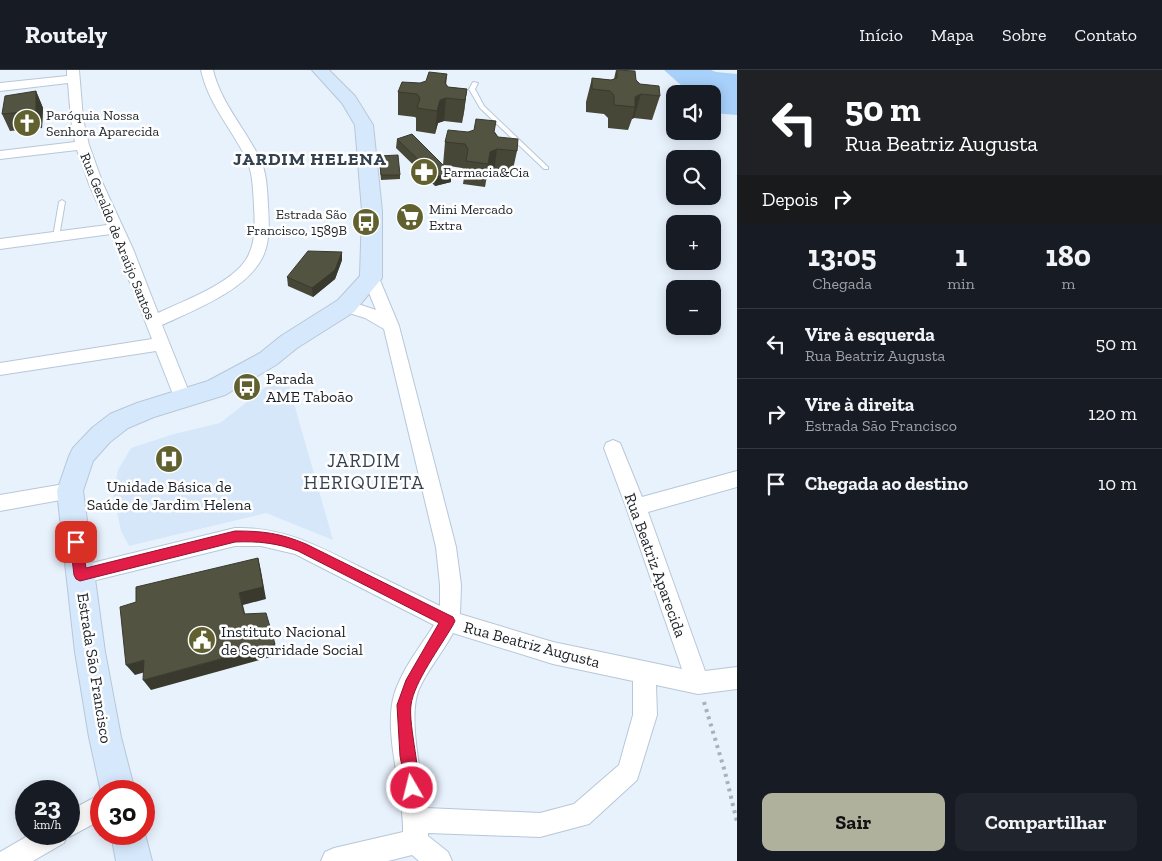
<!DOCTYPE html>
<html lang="pt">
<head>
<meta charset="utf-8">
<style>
	body { margin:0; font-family:"Zilla Slab",serif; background:#20242c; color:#f1f3f6; height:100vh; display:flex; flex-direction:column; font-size:19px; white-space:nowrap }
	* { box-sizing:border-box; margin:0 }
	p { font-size:16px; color:#9ea1a6 }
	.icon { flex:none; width:28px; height:28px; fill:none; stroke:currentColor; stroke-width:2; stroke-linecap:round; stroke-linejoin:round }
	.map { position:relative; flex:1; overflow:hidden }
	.panel { display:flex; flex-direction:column; background:#171b24; width:425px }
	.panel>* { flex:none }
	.guide { background:#202124; color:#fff; overflow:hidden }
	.fabs { position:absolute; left:666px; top:15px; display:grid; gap:10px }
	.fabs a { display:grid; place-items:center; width:55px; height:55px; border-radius:10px; background:#171b24; box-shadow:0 2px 12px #0003; font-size:25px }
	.speed { position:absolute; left:15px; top:710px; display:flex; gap:10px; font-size:25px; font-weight:700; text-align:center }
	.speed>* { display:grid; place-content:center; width:65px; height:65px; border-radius:50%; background:#171b24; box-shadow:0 2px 12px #0003; line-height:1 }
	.speed small { font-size:12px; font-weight:400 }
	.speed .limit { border:8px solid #d22; background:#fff; color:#111 }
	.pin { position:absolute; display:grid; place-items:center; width:42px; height:42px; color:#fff; margin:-21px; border-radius:10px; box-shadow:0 2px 8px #0006 }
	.me { position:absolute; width:55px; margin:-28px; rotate:352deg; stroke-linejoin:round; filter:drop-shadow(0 0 4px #0008) }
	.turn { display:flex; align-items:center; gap:18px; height:105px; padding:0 25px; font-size:22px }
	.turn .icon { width:65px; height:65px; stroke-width:2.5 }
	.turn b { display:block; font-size:35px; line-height:42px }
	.then { display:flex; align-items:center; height:48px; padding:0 25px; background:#0003; gap:10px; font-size:19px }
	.eta { display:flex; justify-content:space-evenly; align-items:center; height:85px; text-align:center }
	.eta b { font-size:30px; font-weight:800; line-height:35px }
	.primary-button { display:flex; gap:10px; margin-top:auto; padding:10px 25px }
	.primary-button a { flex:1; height:58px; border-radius:10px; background:#b0b19c; color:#111; font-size:20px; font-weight:800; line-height:58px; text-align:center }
	.primary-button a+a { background:#20242c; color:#f1f3f6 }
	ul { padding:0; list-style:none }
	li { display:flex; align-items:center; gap:15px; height:70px; padding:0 25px; border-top:1px solid #363941 }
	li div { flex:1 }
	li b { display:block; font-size:19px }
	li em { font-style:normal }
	header { display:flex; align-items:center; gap:30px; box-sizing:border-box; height:70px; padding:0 25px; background:#171b24; border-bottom:1px solid #363941 }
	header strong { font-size:24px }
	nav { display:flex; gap:28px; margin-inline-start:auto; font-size:18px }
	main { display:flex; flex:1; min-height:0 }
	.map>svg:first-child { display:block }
	.built { fill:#d6e7fa }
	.green { fill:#a7d0fb }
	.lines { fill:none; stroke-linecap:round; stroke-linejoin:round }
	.service-casing { stroke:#b7c7d8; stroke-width:2 }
	.minor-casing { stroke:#b7c7d8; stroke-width:2 }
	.secondary-casing { stroke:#b7c7d8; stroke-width:2 }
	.path { stroke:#a8b1ba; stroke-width:4; stroke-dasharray:3 4.5; stroke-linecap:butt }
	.service { fill:#fff; fill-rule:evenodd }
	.minor { fill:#fff; fill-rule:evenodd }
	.secondary { fill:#d6e8fb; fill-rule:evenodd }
	.wall { fill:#474737 }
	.shaded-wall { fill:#393a2d }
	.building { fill:#525340; stroke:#393a2d }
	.route { fill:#e11d48; stroke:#92132f }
	.labels { text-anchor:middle; stroke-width:5; stroke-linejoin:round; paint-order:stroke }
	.far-poi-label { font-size:14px; fill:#1b2127; stroke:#fefefe; text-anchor:start }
	.far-street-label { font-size:14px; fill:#1b2127; stroke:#fefefe }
	.poi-label { font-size:16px; fill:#1b2127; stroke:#fefefe; text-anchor:start }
	.street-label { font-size:16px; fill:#1b2127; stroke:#fefefe }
	.far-district-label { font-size:18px; font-weight:bold; letter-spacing:1px; fill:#354250; stroke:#fefefe }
	.quarter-label { font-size:19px; letter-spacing:1px; fill:#354250; stroke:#fefefe }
</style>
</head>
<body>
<header>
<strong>Routely</strong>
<nav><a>Início</a><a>Mapa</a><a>Sobre</a><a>Contato</a></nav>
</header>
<main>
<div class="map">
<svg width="737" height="791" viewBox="0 0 737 791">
	<rect width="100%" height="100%" fill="#e8f2fd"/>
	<polygon class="built" points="285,302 333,470 266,443 129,476 121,461 113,424 118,400 131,378 174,364 220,353"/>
	<polygon class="green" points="664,0 711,0 716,2 737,4 737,45 713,43 712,24 691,24"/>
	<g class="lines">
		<g class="service-casing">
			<g id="service">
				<polygon points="473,12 478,13 475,19 484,36 548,97 548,99 544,99 480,38 469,19"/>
				<polygon points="62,130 65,132 59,167 56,169 53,167 59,132"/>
			</g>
		</g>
		<g class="minor-casing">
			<g id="minor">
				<path d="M67,0H79L83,49L89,75L103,114L133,179L158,243C183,231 233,213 247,188C256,173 255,152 254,136C253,118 253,100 244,84C229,56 208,32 201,0H213C221,33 244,57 259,87C267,102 267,119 268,135C269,152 270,169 264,184C250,219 194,240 162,255L191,327L188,332L182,334L176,332L156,281L0,305V293L152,269L111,164L0,179V169L107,155L89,114L77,80L0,89V81L75,72L71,49L68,13L0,21V13L67,6Z"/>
				<path d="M371,203L376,204L379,208L399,256L456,477L461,515L460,544L553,572L682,599L626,437L604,378L606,373L613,370L620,373L642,427L737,401V417L648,442L705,601L737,597V619L698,624L656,615L657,645L637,710L589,754L540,767L428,763V766L448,782L452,791H419L412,785L388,791H321L325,782L334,778L403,762C404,720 383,665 394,625C402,599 420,577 434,555L295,484L261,476H235L80,514L73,512L70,505L73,498L80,496L235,458C283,457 316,475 358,496C385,509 413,523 440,536V515L436,477L384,259L365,248L340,240L338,236L340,232L346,230L376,240L363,208L366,204ZM453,563L553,594L633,611V645L619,695L574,734L540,743L426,738C422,707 407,647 419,619C428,599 443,582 453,563Z"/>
				<polygon points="70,413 77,415 80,421 77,427 0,441 0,425"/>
				<polygon points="101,724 101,750 69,767 67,766 64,773 33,791 0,791 0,782 31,764 69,764 69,741"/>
			</g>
		</g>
		<g class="secondary-casing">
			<g id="secondary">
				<polygon points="312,0 329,0 355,26 373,55 382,141 382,208 354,242 297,278 276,295 225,325 154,347 128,358 110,372 93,391 83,421 105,582 121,667 135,721 101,722 89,667 75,582 57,421 69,386 73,378 92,358 110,344 137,333 208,311 260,283 281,266 338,230 360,206 362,141 355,55 342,33"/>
				<polygon points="144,760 152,791 116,791 111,764 144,764"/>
			</g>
		</g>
		<polyline class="path" points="704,632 725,702 737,752"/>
		<use href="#service" class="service"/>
		<use href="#minor" class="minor"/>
		<use href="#secondary" class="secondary"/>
	</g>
	<g class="wall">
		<polygon points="616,0 636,10 640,14 660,26 652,50 634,48 632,49 628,60 608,58 608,48 604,44 586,42 586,32 592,8 611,10 614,9"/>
		<polygon points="420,13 446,15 448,17 467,19 464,42 462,53 444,51 438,53 435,64 416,61 416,48 415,47 398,45 398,22"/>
		<polygon points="36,21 43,38 42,58 10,61 2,44"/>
		<polygon points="468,62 495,62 498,67 517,81 512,104 494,102 487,105 485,117 463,114 465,101 462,98 443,95 451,112 435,116 396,78 397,69 443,95 445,72"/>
		<polygon points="379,86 400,105 400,109 381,110"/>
		<polygon points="342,190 335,209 313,227 288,216 287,207"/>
	</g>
	<g class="shaded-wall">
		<polygon points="447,4 445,28 446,28 444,51 438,53 435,64 437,41"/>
		<polygon points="467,19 464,42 462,53 465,30"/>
		<polygon points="36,21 43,38 42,58 36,41"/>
		<polygon points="641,24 634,48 632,49 635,37 635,27"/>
		<polygon points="497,79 494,102 487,105 485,117 490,82"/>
		<polygon points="451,103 451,112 435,116 436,107"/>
		<polygon points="342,182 342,190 335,209 313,227 312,218"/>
		<polygon points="258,488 261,501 266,529 243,535 248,556 244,544 239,523"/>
		<polygon points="275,574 278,585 151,620 143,610"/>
		<polygon points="144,590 152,600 135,605 126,595"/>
	</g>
	<g class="building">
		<polygon points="617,0 635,1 636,10 640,14 659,16 660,26 641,24 635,27 635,37 614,35 614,25 610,21 592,19 592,8 611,10 617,8"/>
		<polygon points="429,2 447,4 445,13 448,17 467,19 465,30 446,28 440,30 437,41 417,38 420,28 417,24 398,22 402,12 420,13 426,11"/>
		<polygon points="36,21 36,41 2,44 5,26"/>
		<polygon points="476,49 496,51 494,62 498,67 518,69 517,81 497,79 490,82 488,94 466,91 468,79 465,74 445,72 448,60 468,62 474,60"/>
		<polygon points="412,64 451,103 436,107 397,69"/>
		<polygon points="398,85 400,105 381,105 379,86"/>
		<polygon points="308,181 342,182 335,200 312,218 287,207"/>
		<polygon points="258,488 263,517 239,523 244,544 266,543 275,574 143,610 144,590 126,595 120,537 136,532 136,517"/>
	</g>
	<path class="route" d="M235,461C263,461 280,463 306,474L453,547L455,551L453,555C441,576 414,612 411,635C408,655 423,709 417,723L412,725L407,723L400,686L397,635L406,610L439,553L298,481C277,473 258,471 235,472L80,511L76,509L74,505L70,472L72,468L76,466L81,468L82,472L86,498Z"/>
	<defs>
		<g id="church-disc" transform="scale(1.4375)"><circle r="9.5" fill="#60612e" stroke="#fefefe"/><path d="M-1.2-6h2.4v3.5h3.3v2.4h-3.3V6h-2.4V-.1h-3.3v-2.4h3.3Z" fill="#fff"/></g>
		<g id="pharmacy-disc" transform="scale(1.4375)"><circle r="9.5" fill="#60612e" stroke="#fefefe"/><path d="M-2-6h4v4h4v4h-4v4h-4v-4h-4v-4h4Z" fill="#fff"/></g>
		<g id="supermarket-disc" transform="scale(1.4375)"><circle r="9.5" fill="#60612e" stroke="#fefefe"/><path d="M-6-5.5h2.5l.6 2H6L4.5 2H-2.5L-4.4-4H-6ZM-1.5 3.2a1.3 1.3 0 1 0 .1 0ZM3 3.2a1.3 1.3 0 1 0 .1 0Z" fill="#fff"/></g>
		<g id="bus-disc" transform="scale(1.4375)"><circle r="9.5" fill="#60612e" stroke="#fefefe"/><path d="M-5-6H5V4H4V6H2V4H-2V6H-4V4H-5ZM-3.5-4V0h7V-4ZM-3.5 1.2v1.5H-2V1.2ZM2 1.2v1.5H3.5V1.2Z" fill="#fff"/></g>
		<g id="hospital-disc" transform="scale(1.4375)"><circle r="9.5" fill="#60612e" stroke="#fefefe"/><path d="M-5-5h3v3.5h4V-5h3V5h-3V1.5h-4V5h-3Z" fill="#fff"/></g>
		<g id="civic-disc" transform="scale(1.4375)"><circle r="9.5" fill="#60612e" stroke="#fefefe"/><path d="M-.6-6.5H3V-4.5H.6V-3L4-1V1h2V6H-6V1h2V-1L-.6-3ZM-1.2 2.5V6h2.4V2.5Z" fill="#fff"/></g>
	</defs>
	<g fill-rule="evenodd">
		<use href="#church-disc" x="27" y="53"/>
		<use href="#pharmacy-disc" x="424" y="102"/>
		<use href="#supermarket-disc" x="410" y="147"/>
		<use href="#bus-disc" x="366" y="152"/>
		<use href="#bus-disc" x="247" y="317"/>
		<use href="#hospital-disc" x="169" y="389"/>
		<use href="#civic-disc" x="202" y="570"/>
	</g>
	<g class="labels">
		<g class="far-poi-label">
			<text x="46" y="50">Paróquia Nossa<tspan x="46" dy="16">Senhora Aparecida</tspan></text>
			<text x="443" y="107">Farmacia&amp;Cia</text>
			<text x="429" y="144">Mini Mercado<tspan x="429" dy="16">Extra</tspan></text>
			<text x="347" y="149" text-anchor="end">Estrada São<tspan x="347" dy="16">Francisco, 1589B</tspan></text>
		</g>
		<g class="far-street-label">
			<text transform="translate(118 166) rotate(68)" y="5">Rua Geraldo de Araújo Santos</text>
		</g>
		<g class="poi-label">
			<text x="266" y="314">Parada<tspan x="266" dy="18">AME Taboão</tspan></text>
			<text x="169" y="422" text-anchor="middle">Unidade Básica de<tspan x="169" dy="18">Saúde de Jardim Helena</tspan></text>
			<text x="221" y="567">Instituto Nacional<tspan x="221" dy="18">de Seguridade Social</tspan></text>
		</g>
		<g class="street-label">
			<text transform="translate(656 495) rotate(70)" y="6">Rua Beatriz Aparecida</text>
			<text transform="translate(532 574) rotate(15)" y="6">Rua Beatriz Augusta</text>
			<text transform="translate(95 598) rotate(81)" y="6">Estrada São Francisco</text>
		</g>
		<g class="far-district-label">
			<text x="310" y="95">JARDIM HELENA</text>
		</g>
		<g class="quarter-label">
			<text x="364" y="397">JARDIM<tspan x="364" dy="22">HERIQUIETA</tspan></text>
		</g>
	</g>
</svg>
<div class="fabs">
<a><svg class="icon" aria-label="sound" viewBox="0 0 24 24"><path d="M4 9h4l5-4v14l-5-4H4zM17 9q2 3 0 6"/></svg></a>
<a><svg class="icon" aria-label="search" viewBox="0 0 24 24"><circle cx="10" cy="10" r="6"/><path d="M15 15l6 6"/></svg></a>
<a>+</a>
<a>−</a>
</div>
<div class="speed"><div>23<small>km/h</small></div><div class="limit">30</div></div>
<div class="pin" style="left:76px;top:472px;background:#d93025"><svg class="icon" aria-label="arrive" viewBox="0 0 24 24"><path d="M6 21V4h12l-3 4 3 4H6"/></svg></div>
<svg class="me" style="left:412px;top:718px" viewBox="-20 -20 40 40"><circle r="17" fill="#e11d48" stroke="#fff" stroke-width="3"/><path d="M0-11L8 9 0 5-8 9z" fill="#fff"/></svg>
</div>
<section class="panel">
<div class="guide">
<div class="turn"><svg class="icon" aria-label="left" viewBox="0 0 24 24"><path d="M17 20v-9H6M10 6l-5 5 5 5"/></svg><div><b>50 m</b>Rua Beatriz Augusta</div></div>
<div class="then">Depois<svg class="icon" aria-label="right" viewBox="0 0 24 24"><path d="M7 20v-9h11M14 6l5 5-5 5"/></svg></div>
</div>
<div class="eta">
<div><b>13:05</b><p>Chegada</p></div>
<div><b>1</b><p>min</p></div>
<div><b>180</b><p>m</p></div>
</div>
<ul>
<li><svg class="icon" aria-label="left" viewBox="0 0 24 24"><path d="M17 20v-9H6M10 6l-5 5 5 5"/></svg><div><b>Vire à esquerda</b><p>Rua Beatriz Augusta</p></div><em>50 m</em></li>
<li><svg class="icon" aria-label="right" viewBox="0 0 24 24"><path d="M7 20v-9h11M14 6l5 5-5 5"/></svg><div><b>Vire à direita</b><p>Estrada São Francisco</p></div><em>120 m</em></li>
<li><svg class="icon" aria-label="arrive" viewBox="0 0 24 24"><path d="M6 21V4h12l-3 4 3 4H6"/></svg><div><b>Chegada ao destino</b></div><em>10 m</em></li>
</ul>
<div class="primary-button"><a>Sair</a><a>Compartilhar</a></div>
</section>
</main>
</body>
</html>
